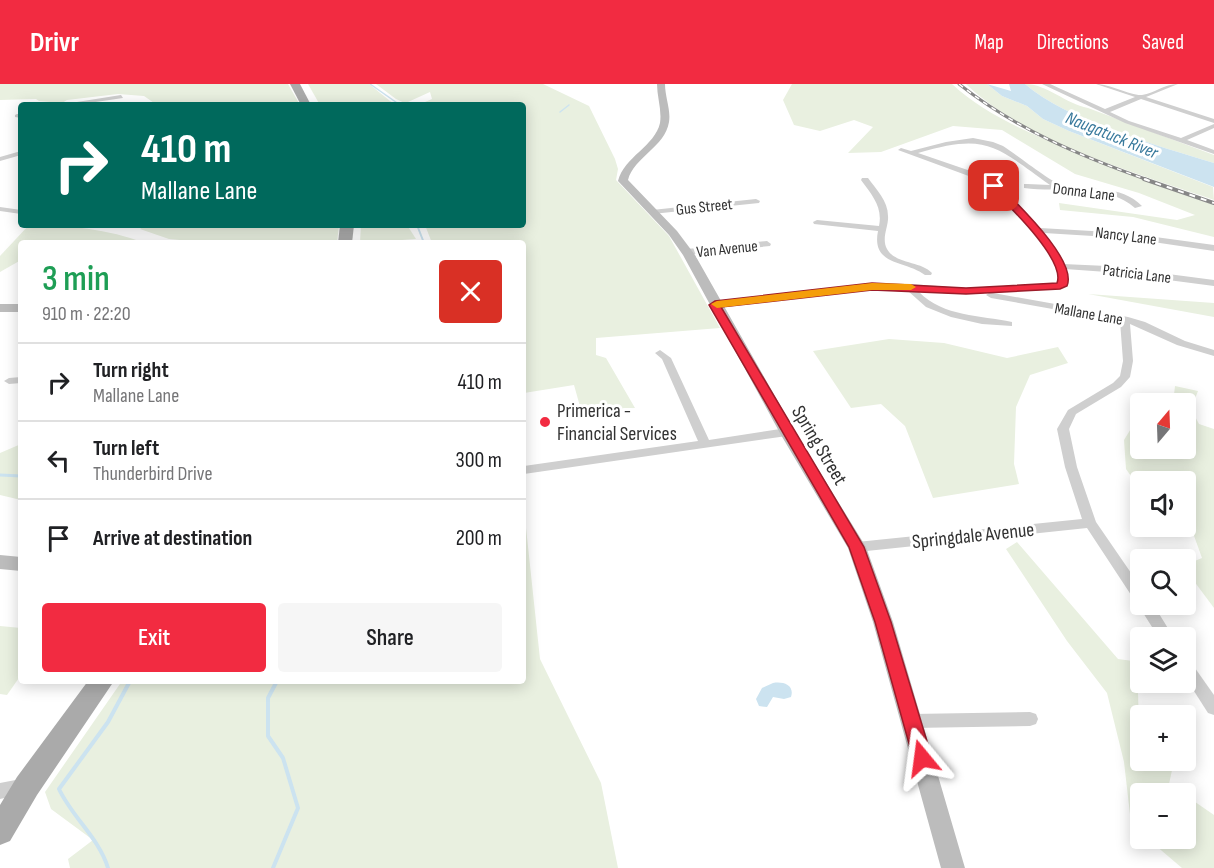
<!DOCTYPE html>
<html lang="en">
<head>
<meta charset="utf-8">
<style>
	body { margin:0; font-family:"Sofia Sans Condensed",sans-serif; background:#f6f6f6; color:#202124; height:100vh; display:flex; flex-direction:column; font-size:22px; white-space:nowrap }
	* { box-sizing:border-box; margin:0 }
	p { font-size:20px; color:#757577 }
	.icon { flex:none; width:33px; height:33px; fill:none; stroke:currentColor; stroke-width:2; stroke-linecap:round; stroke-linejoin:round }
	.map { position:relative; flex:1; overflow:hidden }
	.details { position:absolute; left:18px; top:156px; width:508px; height:444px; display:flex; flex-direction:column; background:#fff; border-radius:6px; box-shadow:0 3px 15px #0003 }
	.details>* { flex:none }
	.guide { position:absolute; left:18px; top:18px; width:508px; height:126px; border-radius:6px; box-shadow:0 3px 15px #0003; background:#00695c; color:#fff; overflow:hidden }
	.needle { width:39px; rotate:19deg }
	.controls { position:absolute; left:1130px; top:309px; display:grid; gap:12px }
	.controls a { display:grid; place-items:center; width:66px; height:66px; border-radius:6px; background:#fff; box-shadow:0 3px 15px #0003; font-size:30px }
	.pin { position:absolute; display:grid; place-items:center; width:51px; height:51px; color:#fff; margin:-26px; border-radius:12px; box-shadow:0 3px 9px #0006 }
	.me { position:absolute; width:66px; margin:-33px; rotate:344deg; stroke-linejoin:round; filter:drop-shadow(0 0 4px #0008) }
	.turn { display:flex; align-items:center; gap:21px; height:126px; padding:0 24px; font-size:27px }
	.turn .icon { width:78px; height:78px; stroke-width:2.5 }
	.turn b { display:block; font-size:42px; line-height:51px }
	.round { display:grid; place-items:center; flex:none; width:63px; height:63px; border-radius:6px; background:#f6f6f6 }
	.summary { display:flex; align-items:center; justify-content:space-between; height:102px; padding:0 24px }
	h1 { font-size:36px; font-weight:600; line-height:45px; color:#1e9e55 }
	.button { display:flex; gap:12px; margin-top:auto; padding:12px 24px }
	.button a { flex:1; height:69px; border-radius:6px; background:#f22b41; color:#fff; font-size:24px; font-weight:600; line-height:69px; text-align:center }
	.button a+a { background:#f6f6f6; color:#202124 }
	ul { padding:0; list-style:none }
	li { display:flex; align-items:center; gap:18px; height:78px; padding:0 24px; border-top:2px solid #e0e0e0 }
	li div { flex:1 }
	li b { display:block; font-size:22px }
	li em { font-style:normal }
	header { display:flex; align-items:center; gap:36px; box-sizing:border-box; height:84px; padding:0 30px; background:#f22b41; color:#fff }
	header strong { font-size:28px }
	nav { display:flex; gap:33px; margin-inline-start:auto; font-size:21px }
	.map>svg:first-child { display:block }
	.green { fill:#e9f0e0 }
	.water { fill:#cce3f0 }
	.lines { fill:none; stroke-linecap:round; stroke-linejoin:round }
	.stream-far3 { stroke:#cce3f0; stroke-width:1.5 }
	.stream-far2 { stroke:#cce3f0; stroke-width:2 }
	.stream-far1 { stroke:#cce3f0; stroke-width:3 }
	.stream { stroke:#cce3f0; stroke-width:4 }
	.street { fill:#cfcfcf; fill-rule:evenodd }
	.secondary { fill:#bcbcbc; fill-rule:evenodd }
	.primary { fill:#aaa; fill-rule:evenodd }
	.rail-far1-casing { stroke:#878787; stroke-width:3 }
	.rail-casing { stroke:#878787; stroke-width:4 }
	.rail-far1 { stroke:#fff; stroke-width:1.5; stroke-dasharray:5; stroke-linecap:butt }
	.rail { stroke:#fff; stroke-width:2; stroke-dasharray:6; stroke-linecap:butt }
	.route { fill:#f22b41; stroke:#9d1c2a; stroke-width:1.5 }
	.slow { fill:#f59e0b }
	.poi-dot { fill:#f22b41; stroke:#fff; stroke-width:2 }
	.labels { text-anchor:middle; stroke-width:6; stroke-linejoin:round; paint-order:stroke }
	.far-street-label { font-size:16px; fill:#323232; stroke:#fff }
	.far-water-label { font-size:18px; font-style:italic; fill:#38799c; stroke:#fff }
	.poi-label { font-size:20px; fill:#323232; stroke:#fff; text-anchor:start }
	.street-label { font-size:20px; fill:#323232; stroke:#fff }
</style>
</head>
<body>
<header>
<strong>Drivr</strong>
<nav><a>Map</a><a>Directions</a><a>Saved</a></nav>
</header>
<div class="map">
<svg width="1214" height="784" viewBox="0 0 1214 784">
	<rect width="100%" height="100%" fill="#fff"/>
	<g class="green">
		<polygon points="0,0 288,0 300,21 157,21 144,12 118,10 67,16 62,19 39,17 36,15 0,16"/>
		<polygon points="308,0 369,0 395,21 320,21"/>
		<polygon points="376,0 543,0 589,22 615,75 618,85 616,96 669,152 720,244 596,254 596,271 606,274 635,324 581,326 574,301 524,309 524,159 432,159 425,141 524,141 524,21 418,21 432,15 430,8 408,18 418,21 409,21 396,15"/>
		<path d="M792,0H952C984,30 1028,48 1068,65C1116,86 1164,104 1214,121V153L1133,133L1060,126L1059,119L1177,136L1195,131L1139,109L1075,90L1002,46L953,42L881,68L848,69L873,43L854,36L820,47L794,41L783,16Z"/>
		<path d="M966,0H987L1002,12L1027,22L1043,35L1069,47L1213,103L1214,116C1136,89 1026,58 966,0Z"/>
		<path d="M1025,0C1047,0 1066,20 1088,24L1214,71V79C1159,62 1067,37 1025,0Z"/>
		<path d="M29,141C68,141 108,145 145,159H21V176L0,188V172Z"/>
		<polygon points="146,141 339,141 337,159 212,159 169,155 140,145"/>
		<polygon points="361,141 407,141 416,155 360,159"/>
		<polygon points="1088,210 1214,219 1214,233"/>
		<polygon points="889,255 944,259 1007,274 1058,263 1068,279 1030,291 1016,323 1014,380 1019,400 933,414 905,342 881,320 851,324 813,267"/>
		<polygon points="1175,302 1198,307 1191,325 1199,340 1214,345 1214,524 1185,485 1185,481 1202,474 1188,435 1185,434 1185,398 1140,398 1140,405 1126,385 1124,356 1137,335 1140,335 1140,364 1185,364 1185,320 1173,319"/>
		<polygon points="21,360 21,416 0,411 0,369"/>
		<polygon points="524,425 540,575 601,699 618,784 70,784 68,775 93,756 51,725 45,708 122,597 524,597"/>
		<polygon points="1017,458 1118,575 1140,578 1140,598 1174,599 1179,609 1138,608 1140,676 1174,677 1169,700 1183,709 1140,710 1140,747 1131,739 1124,678 1107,609 1067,557 1006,465"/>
		<polygon points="0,542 21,544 21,591 7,611 0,610"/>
		<polygon points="1185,711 1214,731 1214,784 1182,784 1148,755 1185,754"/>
	</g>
	<g class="water">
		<path d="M987,0L1011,7L1009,0H1025C1067,37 1159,62 1214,79V103L1069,47L1043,35L1027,22L1002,12Z"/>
		<path d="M773,599C783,597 795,601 791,613L784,615L773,613L767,623L759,622L756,615L762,604Z"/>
	</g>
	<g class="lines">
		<g class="stream-far3">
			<polyline points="370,0 400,21"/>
			<polyline points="560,28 569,21"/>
		</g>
		<polyline class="stream-far2" points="417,141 424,159"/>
		<polyline class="stream-far1" points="0,391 21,392"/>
		<g class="stream">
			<path d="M108,784C99,754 72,733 59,705L108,638L130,597"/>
			<polyline points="273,784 298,724 283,674 268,652 268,614 277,597"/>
		</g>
		<g class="street">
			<path d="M1042,0H1050L1105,25L1135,13L1096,0C1110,0 1131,12 1142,11C1155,9 1164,0 1178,0L1146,13L1214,35V39L1141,15L1110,28L1129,37L1181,54L1214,40V44L1187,56L1214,66V70L1125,39Z"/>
			<polygon points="121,11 123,14 75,21 58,21"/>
			<polygon points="17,30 21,30 21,34 15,33 15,31"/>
			<path d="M973,54L993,58L1003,62C1016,70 1052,99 1062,101C1088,107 1121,100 1142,122L1135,124C1108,99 1058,109 1024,104V100H1027L1050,101C994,61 987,49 918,69L991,94L1040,144L1126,149L1214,161V167L1126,154L1044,149L1063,180L1107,182L1214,196V202L1107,188L1065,185L1068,200L1059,205L993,209L1128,233L1145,238L1185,257L1214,266V272L1177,261L1130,240L1133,277L1130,293L1121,303L1076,330L1069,345L1077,383L1096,438L1140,502V520H1153L1174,554H1159L1140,524L1139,518L1135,517L1087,444L857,468L852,466L850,463L852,460L857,458L1082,435L1065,383L1057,345L1068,326L1113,299L1120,292L1123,277L1120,237L991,214L986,211L989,209L919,208C944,233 980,231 1012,238V242L982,240L951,233L926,223L908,207L872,206L715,224L710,221L715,218L872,200H909L966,204L1058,199L1056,182L1035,147L985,98L898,66L901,64L911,67L946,58Z"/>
			<polygon points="21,67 21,71 0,77 0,73"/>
			<path d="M862,94H868C876,105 888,117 888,132C889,142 881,154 887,165C895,180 921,177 932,189L931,191H925C905,176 871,182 878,147L814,140L813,138L817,136L879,142C883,123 872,111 861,96Z"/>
			<polygon points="756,115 760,117 759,119 652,130 648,128 652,126"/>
			<polygon points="0,123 21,126 21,130 0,127"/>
			<polygon points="767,157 771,160 770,162 687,171 683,168 687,165"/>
			<polygon points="660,266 671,274 709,356 787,344 793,348 787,352 524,390 524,382 698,357 662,275 655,269"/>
			<polygon points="21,293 21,299 9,300 4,297 9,294"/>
			<polygon points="1185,575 1190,577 1214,611 1214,631 1208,629 1185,593"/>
			<polygon points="1030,628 1036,630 1038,635 1036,640 1030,642 912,644 906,642 904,637 906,632 912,630"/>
			<polygon points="26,694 32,696 34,702 32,708 0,715 0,699"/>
		</g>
		<g class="secondary">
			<path d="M657,0H665C665,13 671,26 669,38C665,63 634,73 628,96L677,147L695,171L797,351L866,463L893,538L965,784H941L873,538L848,464L781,351L683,171L669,151L618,97C624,73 655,62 660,39C662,26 657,13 657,0Z"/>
			<rect x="0" y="220" width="21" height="8"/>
			<polygon points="0,471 21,473 21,487 0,485"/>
		</g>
		<g class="primary">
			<polygon points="290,0 300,0 311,21 301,21"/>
			<polygon points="340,141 354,141 352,159 338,159"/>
			<polygon points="88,597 114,597 37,711 10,757 0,761 0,721 17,693"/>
		</g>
		<g class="rail-far1-casing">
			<path id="rail-far1" d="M959,0C1016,45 1080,72 1148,96"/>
		</g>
		<g class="rail-casing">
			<polyline id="rail" points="1144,95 1214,119"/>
		</g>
		<use href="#rail-far1" class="rail-far1"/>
		<use href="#rail" class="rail"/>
	</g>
	<path class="route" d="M991,100H998C1015,118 1078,176 1067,202L1060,205L966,210L872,206L721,223L864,463L891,538L932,674L929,680L922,682L916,680L913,674L875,538L849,463L709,221L715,217L872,199L966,204L1057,199C1066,176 1007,120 991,104Z"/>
	<polygon class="slow" points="872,199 911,200 916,203 911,206 872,206 717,224 711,220 717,217"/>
	<circle class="poi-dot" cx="545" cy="338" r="6"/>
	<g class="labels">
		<g class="far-street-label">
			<text transform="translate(1084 107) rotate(7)" y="6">Donna Lane</text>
			<text transform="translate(704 122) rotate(-6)" y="6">Gus Street</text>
			<text transform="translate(1126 151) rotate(7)" y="6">Nancy Lane</text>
			<text transform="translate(727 164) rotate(-6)" y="6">Van Avenue</text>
			<text transform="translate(1137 189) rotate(7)" y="6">Patricia Lane</text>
			<text transform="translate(1089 229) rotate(10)" y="6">Mallane Lane</text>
		</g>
		<g class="far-water-label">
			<text transform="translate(1112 51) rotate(22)" y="6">Naugatuck River</text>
		</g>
		<g class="poi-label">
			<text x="557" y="333">Primerica -<tspan x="557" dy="23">Financial Services</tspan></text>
		</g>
		<g class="street-label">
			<text transform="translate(820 361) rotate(59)" y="7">Spring Street</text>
			<text transform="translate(973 451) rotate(-6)" y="7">Springdale Avenue</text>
		</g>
	</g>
</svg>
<div class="controls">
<a><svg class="needle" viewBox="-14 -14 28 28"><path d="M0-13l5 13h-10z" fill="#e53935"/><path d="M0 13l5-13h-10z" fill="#757577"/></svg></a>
<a><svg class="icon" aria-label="sound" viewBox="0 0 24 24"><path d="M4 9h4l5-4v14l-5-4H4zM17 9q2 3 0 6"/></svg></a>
<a><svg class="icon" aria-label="search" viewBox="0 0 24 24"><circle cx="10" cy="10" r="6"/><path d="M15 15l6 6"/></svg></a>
<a><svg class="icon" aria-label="layers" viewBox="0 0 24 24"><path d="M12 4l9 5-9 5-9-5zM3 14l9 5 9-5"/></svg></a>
<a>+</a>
<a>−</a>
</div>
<div class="pin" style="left:994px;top:102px;background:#d93025"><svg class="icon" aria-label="arrive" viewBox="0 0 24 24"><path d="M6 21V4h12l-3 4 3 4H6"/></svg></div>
<svg class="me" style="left:922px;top:674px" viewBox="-20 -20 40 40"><path d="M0-17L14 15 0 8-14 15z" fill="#f22b41" stroke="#fff" stroke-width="4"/></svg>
<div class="guide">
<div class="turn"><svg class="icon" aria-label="right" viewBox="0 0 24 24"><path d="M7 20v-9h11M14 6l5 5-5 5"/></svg><div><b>410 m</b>Mallane Lane</div></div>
</div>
<section class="details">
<div class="summary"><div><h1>3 min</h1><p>910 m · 22:20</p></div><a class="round" style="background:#d93025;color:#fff"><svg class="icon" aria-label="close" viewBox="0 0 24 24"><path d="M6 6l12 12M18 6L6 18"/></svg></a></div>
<ul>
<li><svg class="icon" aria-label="right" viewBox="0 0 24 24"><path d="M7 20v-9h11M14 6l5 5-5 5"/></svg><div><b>Turn right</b><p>Mallane Lane</p></div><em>410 m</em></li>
<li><svg class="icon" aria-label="left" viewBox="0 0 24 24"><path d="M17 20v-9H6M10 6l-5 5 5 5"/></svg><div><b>Turn left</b><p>Thunderbird Drive</p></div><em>300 m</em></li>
<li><svg class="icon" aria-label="arrive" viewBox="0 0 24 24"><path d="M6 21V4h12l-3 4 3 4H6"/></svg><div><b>Arrive at destination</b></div><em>200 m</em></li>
</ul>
<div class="button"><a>Exit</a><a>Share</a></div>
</section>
</div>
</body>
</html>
